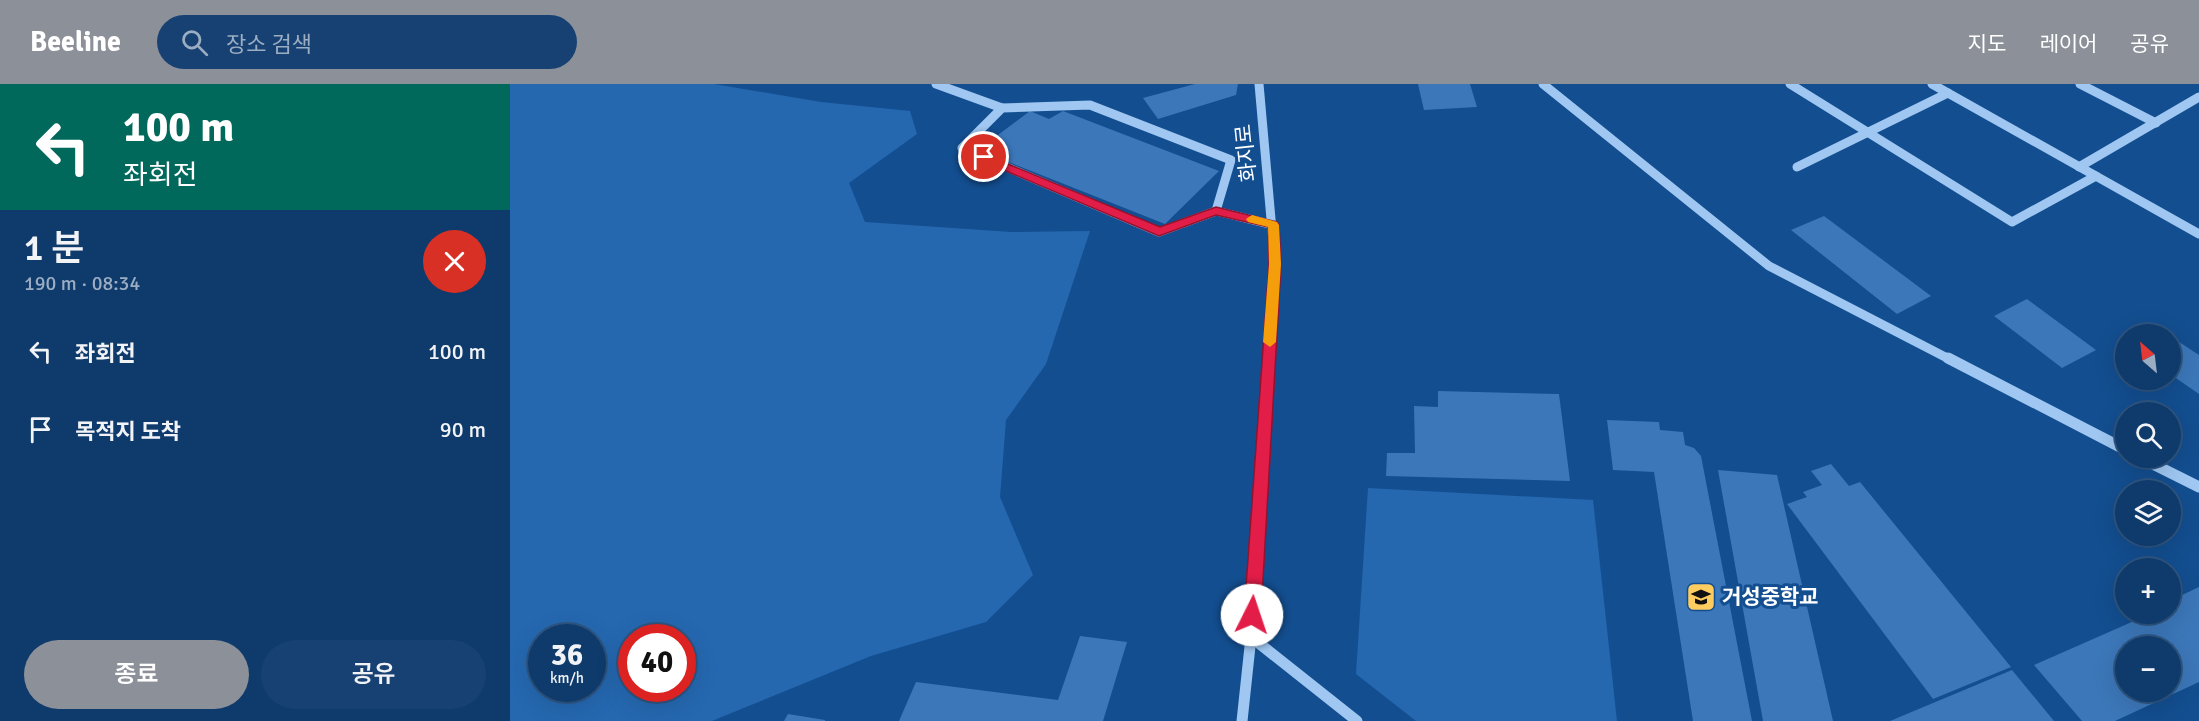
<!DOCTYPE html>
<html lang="ko">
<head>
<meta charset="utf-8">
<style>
	body { margin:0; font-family:Signika,"Noto Sans KR",sans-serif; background:#174172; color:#f1f3f6; height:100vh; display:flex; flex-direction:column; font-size:22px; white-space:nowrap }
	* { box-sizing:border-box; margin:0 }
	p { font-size:20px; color:#9badc2 }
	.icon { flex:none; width:33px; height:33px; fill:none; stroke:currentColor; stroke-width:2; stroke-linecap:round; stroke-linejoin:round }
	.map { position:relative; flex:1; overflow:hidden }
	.panel { display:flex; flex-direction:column; background:#0e3a6c; width:510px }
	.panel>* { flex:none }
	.hud { background:#00695c; color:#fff; overflow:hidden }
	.needle { width:39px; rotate:332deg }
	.buttons { position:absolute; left:1605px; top:240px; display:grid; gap:12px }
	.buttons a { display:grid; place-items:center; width:66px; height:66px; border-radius:50%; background:#0e3a6c; box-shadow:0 6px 24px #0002,0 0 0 2px #2e547f; font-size:30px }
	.speed { position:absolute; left:18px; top:540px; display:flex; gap:12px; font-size:30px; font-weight:700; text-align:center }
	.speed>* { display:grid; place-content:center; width:78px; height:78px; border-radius:50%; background:#0e3a6c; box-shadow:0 6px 24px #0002,0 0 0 2px #2e547f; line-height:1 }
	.speed small { font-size:15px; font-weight:400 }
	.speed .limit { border:9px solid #d22; background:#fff; color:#111 }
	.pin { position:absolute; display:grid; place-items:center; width:51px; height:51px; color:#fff; margin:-26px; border:3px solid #fff; border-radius:50%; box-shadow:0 2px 6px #0007 }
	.me { position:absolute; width:66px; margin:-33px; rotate:4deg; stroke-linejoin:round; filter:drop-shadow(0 0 4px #0008) }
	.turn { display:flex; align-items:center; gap:21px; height:126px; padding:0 24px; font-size:27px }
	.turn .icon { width:78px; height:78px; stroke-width:2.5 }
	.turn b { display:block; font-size:42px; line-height:51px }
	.round { display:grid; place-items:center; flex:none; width:63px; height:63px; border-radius:32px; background:#174172 }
	.head { display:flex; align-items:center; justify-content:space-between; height:102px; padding:0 24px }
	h1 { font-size:36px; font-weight:600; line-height:45px }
	.action { display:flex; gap:12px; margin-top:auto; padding:12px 24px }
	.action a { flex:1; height:69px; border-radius:36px; background:#8c9099; color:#fff; font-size:24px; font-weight:600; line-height:69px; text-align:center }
	.action a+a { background:#174172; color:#f1f3f6 }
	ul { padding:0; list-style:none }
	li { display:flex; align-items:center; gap:18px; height:78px; padding:0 24px }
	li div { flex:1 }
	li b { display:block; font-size:22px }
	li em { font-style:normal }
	header { display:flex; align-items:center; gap:36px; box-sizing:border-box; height:84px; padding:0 30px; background:#8c9099; color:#fff }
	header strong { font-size:28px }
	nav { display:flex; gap:33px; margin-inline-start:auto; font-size:21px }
	.search { width:420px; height:54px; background:#174172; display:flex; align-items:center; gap:15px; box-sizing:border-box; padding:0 21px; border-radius:33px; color:#9badc2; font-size:22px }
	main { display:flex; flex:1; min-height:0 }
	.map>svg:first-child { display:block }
	.green { fill:#2568b0; fill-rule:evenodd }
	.building { fill:#3c77b9; fill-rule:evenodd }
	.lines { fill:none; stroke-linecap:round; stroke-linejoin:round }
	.minor-far1 { stroke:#9fc7f1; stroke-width:9 }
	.minor { stroke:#9fc7f1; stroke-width:11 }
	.route { fill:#e11d48; stroke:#92132f; stroke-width:1.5 }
	.slow { fill:#f59e0b }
	.labels { text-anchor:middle; stroke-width:6; stroke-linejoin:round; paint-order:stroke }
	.street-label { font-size:21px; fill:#fff; stroke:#134e90 }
	.poi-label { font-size:21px; font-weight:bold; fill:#fff; stroke:#134e90; text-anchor:start }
</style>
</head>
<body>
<header>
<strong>Beeline</strong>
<div class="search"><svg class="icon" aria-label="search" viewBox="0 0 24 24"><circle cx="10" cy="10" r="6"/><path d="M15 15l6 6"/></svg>장소 검색</div>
<nav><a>지도</a><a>레이어</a><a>공유</a></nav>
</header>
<main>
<section class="panel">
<div class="hud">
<div class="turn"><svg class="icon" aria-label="left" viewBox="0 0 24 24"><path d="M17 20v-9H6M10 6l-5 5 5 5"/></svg><div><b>100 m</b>좌회전</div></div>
</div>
<div class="head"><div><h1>1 분</h1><p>190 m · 08:34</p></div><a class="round" style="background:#d93025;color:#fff"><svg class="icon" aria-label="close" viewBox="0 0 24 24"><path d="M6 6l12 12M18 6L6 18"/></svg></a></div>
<ul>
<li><svg class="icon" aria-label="left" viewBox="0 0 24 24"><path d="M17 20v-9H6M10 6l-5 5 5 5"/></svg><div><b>좌회전</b></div><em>100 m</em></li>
<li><svg class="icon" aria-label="arrive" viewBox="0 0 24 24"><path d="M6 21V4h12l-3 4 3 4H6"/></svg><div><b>목적지 도착</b></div><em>90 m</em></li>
</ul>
<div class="action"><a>종료</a><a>공유</a></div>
</section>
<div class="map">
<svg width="1689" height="637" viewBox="0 0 1689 637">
	<rect width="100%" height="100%" fill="#134e90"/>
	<g class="green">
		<path d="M0,0H204L311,18L400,27L407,50L339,99L355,138L501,148L580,147L536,280L496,336L490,413L523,491L476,538L361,572L202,637H0ZM32,554H82V604H32ZM122,554H172V604H122Z"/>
		<polygon points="858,404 1083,416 1107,637 906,637 846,590"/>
	</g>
	<g class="building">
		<polygon points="685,0 728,0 726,11 648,35 633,14"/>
		<polygon points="908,0 960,0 967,23 914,26"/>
		<polygon points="520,27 539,35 553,27 709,87 655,140 468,66"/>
		<polygon points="1314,132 1421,212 1387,230 1281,146"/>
		<polygon points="1517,215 1586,266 1552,284 1484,232"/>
		<polygon points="1660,252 1689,271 1689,310 1660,290"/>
		<polygon points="928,307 1049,310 1060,397 876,392 877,369 905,369 904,322 928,323"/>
		<polygon points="1097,336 1149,338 1150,346 1173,348 1175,361 1184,364 1191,372 1242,637 1183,637 1144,388 1103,386"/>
		<polygon points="1321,380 1339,402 1350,398 1501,583 1423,615 1277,420 1297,413 1293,408 1312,401 1301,387"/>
		<polygon points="1208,386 1267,391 1323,637 1253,637"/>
		<path d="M1660,503L1670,512L1689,503V598L1605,637H1572L1524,581L1640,530H1660ZM1616,562H1660V608H1616Z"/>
		<polygon points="570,552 617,558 593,637 389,637 406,598 548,616"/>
		<polygon points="1502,586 1544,637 1380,637"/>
		<polygon points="278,630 315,636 315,637 274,637"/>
	</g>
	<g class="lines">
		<g class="minor-far1">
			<polyline points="426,0 492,24"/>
			<polyline points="749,0 765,180 759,276"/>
			<polyline points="1033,0 1259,182 1441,276"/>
			<polyline points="1280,0 1502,138 1586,92"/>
			<polyline points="1422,0 1689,150"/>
			<polyline points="1570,0 1646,39"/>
			<polygon points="580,21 721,76 706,127 649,148 452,64 492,24"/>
			<polyline points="1287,83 1438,9"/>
			<polyline points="1569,83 1689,13"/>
			<polyline points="706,127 763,141"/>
		</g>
		<g class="minor">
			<polyline points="1438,274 1616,366"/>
			<polyline points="1631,374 1689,403"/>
			<polyline points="741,553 847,637"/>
			<polyline points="732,637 741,553 759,274"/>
		</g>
	</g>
	<polygon class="route" points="474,70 650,143 706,123 767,138 769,141 771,180 751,531 748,537 742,539 737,537 734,531 759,180 758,143 706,131 649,152 470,76 470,71"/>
	<polygon class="slow" points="742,131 767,138 769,141 771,180 766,258 760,263 753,258 759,180 758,143 738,138 736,135"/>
	<defs>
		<g id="school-square" transform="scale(1.5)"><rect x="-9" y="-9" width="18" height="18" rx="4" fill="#ffcc60" stroke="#134e90"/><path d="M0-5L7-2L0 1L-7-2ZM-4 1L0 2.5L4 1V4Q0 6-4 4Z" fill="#111"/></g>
	</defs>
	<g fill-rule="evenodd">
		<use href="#school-square" x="1191" y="513"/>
	</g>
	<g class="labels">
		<g class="street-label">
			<text transform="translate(736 69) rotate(-96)" y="7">화지로</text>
		</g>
		<g class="poi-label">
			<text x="1212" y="520">거성중학교</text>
		</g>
	</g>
</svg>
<div class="buttons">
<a><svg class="needle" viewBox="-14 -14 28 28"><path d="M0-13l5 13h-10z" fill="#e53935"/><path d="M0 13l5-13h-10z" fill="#9badc2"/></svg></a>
<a><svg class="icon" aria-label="search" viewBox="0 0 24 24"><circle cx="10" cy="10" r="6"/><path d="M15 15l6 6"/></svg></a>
<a><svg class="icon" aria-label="layers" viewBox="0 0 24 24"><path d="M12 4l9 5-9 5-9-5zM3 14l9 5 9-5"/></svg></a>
<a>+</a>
<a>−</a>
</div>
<div class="speed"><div>36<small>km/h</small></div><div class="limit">40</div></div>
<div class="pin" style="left:474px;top:73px;background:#d93025"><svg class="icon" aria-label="arrive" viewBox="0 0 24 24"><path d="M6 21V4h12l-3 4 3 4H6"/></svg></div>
<svg class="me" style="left:742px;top:531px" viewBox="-20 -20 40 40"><circle r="19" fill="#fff"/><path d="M0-13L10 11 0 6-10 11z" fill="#e11d48"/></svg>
</div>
</main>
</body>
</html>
